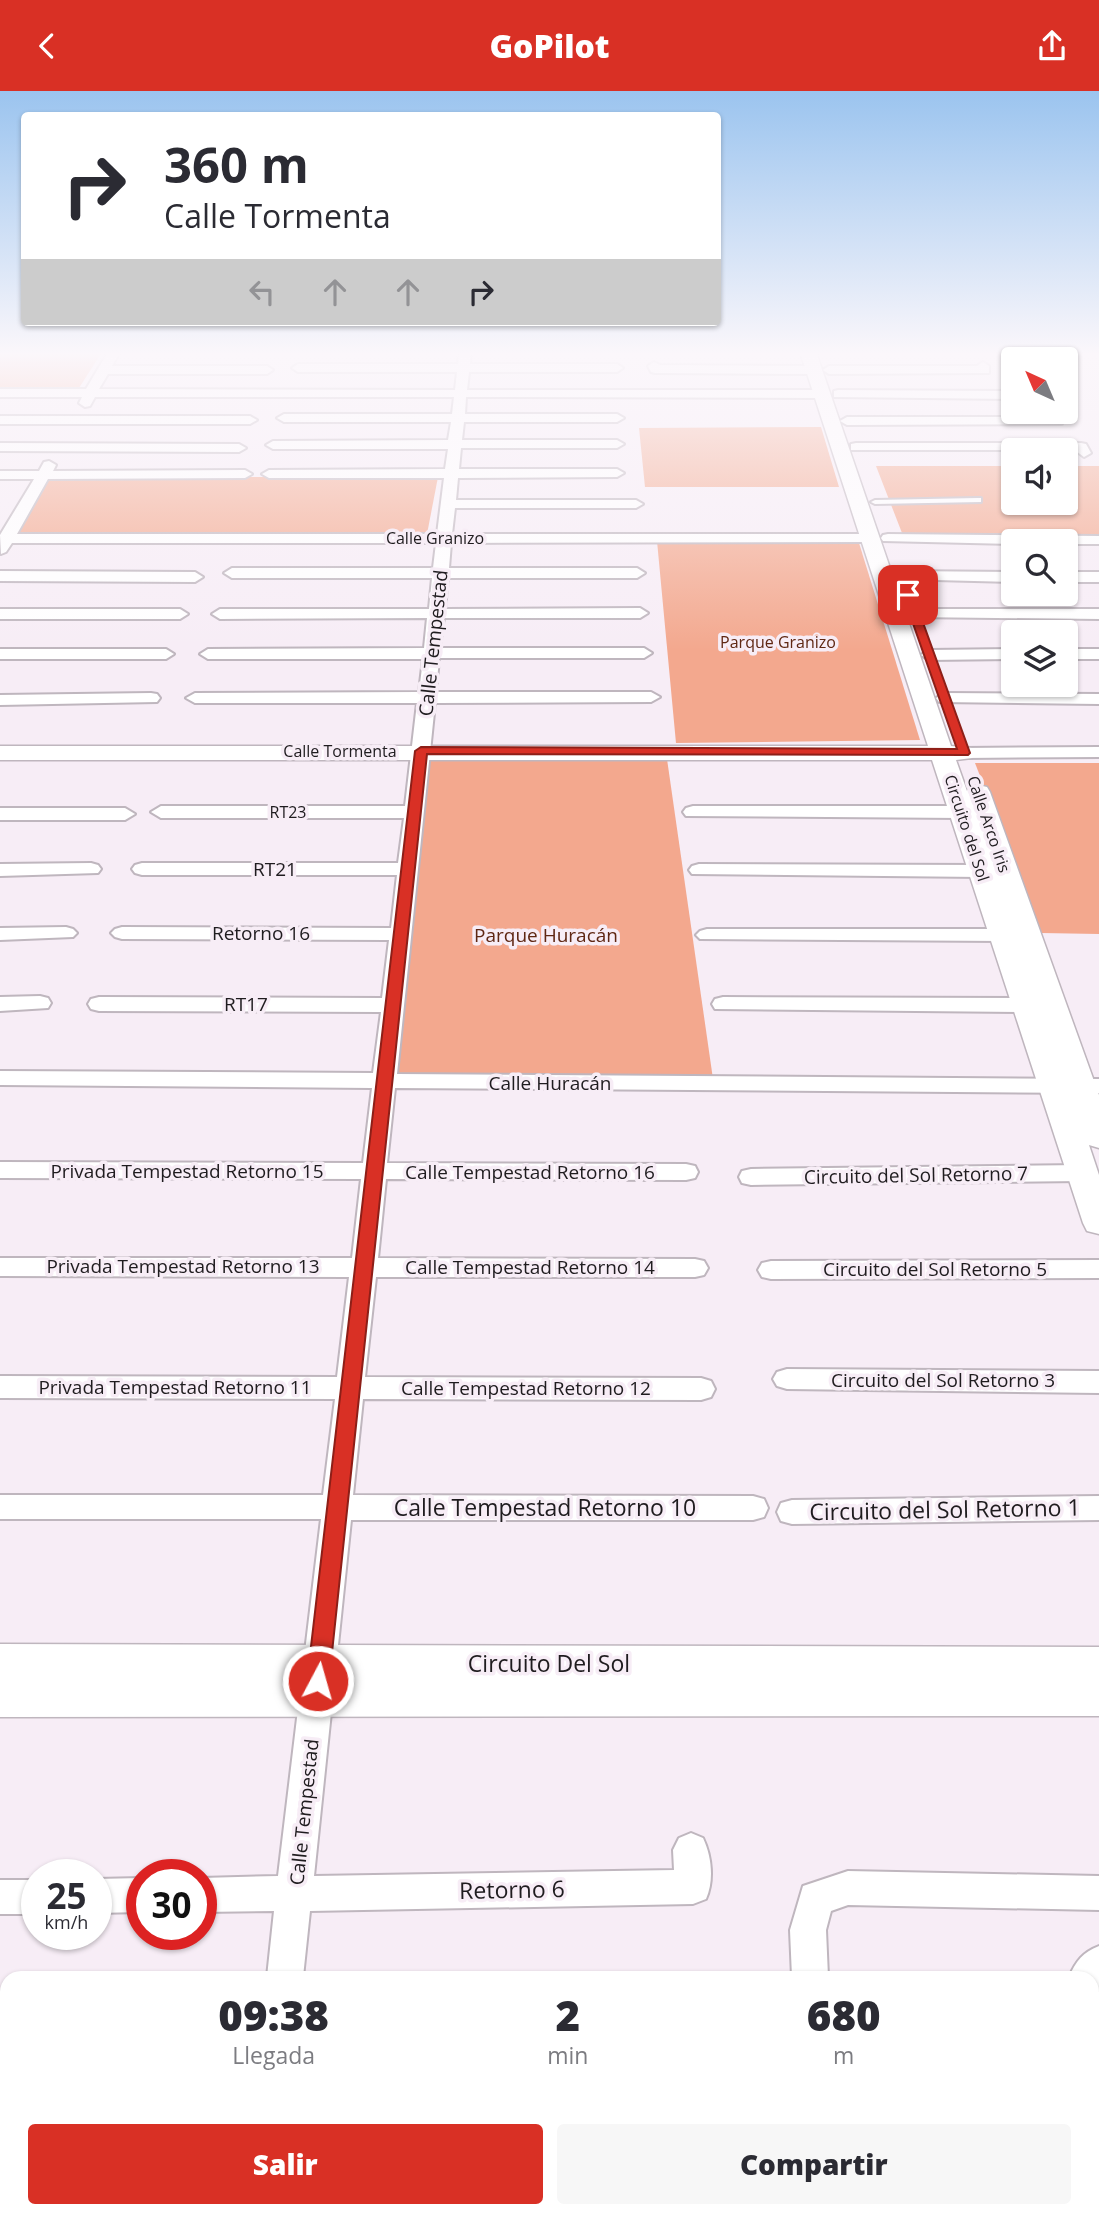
<!DOCTYPE html>
<html lang="es">
<head>
<meta charset="utf-8">
<style>
	body { margin:0; font-family:"Open Sans",sans-serif; background:#f7f7f7; color:#2b2b33; height:100vh; display:flex; flex-direction:column; font-size:26px; white-space:nowrap }
	* { box-sizing:border-box; margin:0 }
	p { font-size:23px; color:#7c7c81 }
	.icon { flex:none; width:38px; height:38px; fill:none; stroke:currentColor; stroke-width:2; stroke-linecap:round; stroke-linejoin:round }
	.map { position:relative; flex:1; overflow:hidden }
	.panel { position:absolute; left:0px; top:1880px; width:1099px; height:247px; display:flex; flex-direction:column; background:#fff; border-radius:21px 21px 0 0; box-shadow:0 2px 5px #0004 }
	.panel>* { flex:none }
	.hud { position:absolute; left:21px; top:21px; width:700px; height:214px; border-radius:7px; box-shadow:0 2px 5px #0004; background:#fff; color:#2b2b33; overflow:hidden }
	.needle { width:46px; rotate:316deg }
	.buttons { position:absolute; left:1001px; top:256px; display:grid; gap:14px }
	.buttons a { display:grid; place-items:center; width:77px; height:77px; border-radius:7px; background:#fff; box-shadow:0 2px 5px #0004; font-size:35px }
	.speed { position:absolute; left:21px; top:1768px; display:flex; gap:14px; font-size:35px; font-weight:700; text-align:center }
	.speed>* { display:grid; place-content:center; width:91px; height:91px; border-radius:50%; background:#fff; box-shadow:0 2px 5px #0004; line-height:1 }
	.speed small { font-size:18px; font-weight:400 }
	.speed .limit { border:10px solid #d22; background:#fff; color:#111 }
	.pin { position:absolute; display:grid; place-items:center; width:60px; height:60px; color:#fff; margin:-30px; border-radius:14px; box-shadow:0 4px 10px #0006 }
	.me { position:absolute; width:77px; margin:-38px; rotate:6deg; stroke-linejoin:round; filter:drop-shadow(0 0 5px #0008) }
	.turn { display:flex; align-items:center; gap:24px; height:147px; padding:0 28px; font-size:32px }
	.turn .icon { width:91px; height:91px; stroke-width:2.5 }
	.turn b { display:block; font-size:49px; line-height:60px }
	.lanes { display:flex; align-items:center; height:66px; padding:0 28px; background:#0003; justify-content:center; gap:35px; direction:ltr }
	.lanes .off { opacity:.35 }
	.eta { display:flex; justify-content:space-evenly; align-items:center; height:119px; text-align:center }
	.eta b { font-size:42px; font-weight:800; line-height:49px }
	.primary-button { display:flex; gap:14px; margin-top:auto; padding:14px 28px }
	.primary-button a { flex:1; height:80px; border-radius:7px; background:#d93025; color:#fff; font-size:28px; font-weight:800; line-height:80px; text-align:center }
	.primary-button a+a { background:#f7f7f7; color:#2b2b33 }
	header { display:flex; justify-content:space-between; align-items:center; height:91px; padding:0 28px; background:#d93025; color:#fff; font-size:32px; font-weight:800 }
	.map>svg:first-child { display:block }
	.green { fill:#f3a88e }
	.lines { fill:none; stroke-linecap:round; stroke-linejoin:round }
	.service-casing { stroke:#bfb6be; stroke-width:4 }
	.minor-casing { stroke:#bfb6be; stroke-width:4 }
	.tertiary-casing { stroke:#bfb6be; stroke-width:3 }
	.service { fill:#fff; fill-rule:evenodd }
	.minor { fill:#fff; fill-rule:evenodd }
	.tertiary { fill:#fff; fill-rule:evenodd }
	.route { fill:#d93025; stroke:#8d1f18; stroke-width:2 }
	.labels { text-anchor:middle; stroke-width:7; stroke-linejoin:round; paint-order:stroke }
	.far-street-label { font-size:16px; fill:#1f1c1f; stroke:#f7edf6 }
	.far-park-label { font-size:16px; fill:#5f2713; stroke:#f7edf6 }
	.street-label { font-size:19px; fill:#1f1c1f; stroke:#f7edf6 }
	.park-label { font-size:19px; fill:#5f2713; stroke:#f7edf6 }
	.near-street-label { font-size:23px; fill:#1f1c1f; stroke:#f7edf6 }
</style>
</head>
<body>
<header><svg class="icon" aria-label="back" viewBox="0 0 24 24"><path d="M15 5l-7 7 7 7"/></svg>GoPilot<svg class="icon" aria-label="share" viewBox="0 0 24 24"><path d="M12 15V3M7 8l5-5 5 5M5 13v7h14v-7"/></svg></header>
<div class="map">
<svg width="1099" height="2125" viewBox="0 0 1099 2125">
	<rect width="100%" height="100%" fill="#f7edf6"/>
	<g class="green">
		<polygon points="0,261 102,261 79,297 0,298"/>
		<polygon points="821,336 839,396 645,396 639,337"/>
		<polygon points="876,375 1013,375 1013,411 1066,411 1066,375 1099,375 1099,444 902,442"/>
		<polygon points="47,386 438,386 427,443 15,446"/>
		<polygon points="657,450 859,452 920,649 676,652"/>
		<polygon points="421,660 667,668 713,988 384,992"/>
		<polygon points="975,672 1099,672 1099,843 1041,842"/>
	</g>
	<g class="lines">
		<g class="service-casing">
			<polygon id="service" points="978,407 981,407 981,411 875,413 871,411 875,409"/>
		</g>
		<g class="minor-casing">
			<g id="minor">
				<path d="M108,261H120L112,275H267L273,279L267,283H108L99,298L455,299L457,281H298L292,277L298,273H458L459,261H471L470,273H617L623,277L617,281H469L467,299H822L828,303L822,307L466,306L465,323H617L624,327L617,331H464L462,349H617L624,353L617,357H461L459,378H617L624,382L617,386L458,387L456,409H636L643,413L636,417H455L452,443H870L877,447L870,451L451,452L449,477H637L645,482L637,487H448L445,518L640,517L648,522L640,527H444L440,557H644L652,562L644,567H439L436,601H651L660,606L651,611L435,612L397,983L1099,988V1002L395,997L387,1072L686,1073L695,1075L698,1081L695,1087L686,1089L386,1088L378,1167L695,1168L704,1170L708,1177L704,1184L695,1186H376L365,1286L701,1287L711,1290L715,1298L711,1306L701,1309L363,1308L353,1404L753,1405L764,1408L768,1417L764,1426L753,1429H351L314,1785L674,1779L673,1759L679,1747L691,1742L703,1747C712,1766 714,1790 706,1808L693,1813L310,1820L303,1886H267L274,1820L201,1821V1787L278,1785L321,1428H0V1404H323L335,1308L0,1307V1285L337,1286L349,1186L0,1185V1167H352L361,1088L0,1087V1071L363,1072L372,997L0,994V980L373,982L381,921L99,920L91,918L88,913L91,908L99,906L382,907L389,849L122,848L115,846L111,842L115,838L122,836L391,837L397,784H142L135,782L132,778L135,774L142,772H398L404,727H161L151,721L161,715H405L417,612H195L186,607L195,602L419,601L423,568H208L200,563L208,558L424,557L427,527L220,528L212,523L220,518H429L432,487H232L224,482L232,477H433L436,452H12L6,461L1,463L0,444L34,388H0V380H39L44,371L49,370L56,374L53,380L245,379L252,383L245,387L48,388L17,443H437L444,387H269L262,383L269,379L445,378L448,358H273L266,354L273,350L448,349L451,331H284L277,327L284,323H452L454,306H95L90,315L85,316L79,312L82,306H0V298H86Z"/>
				<polygon points="654,271 660,274 814,275 820,279 814,283 655,282 651,281 648,275"/>
				<polygon points="983,271 989,275 989,282 829,283 823,279 829,275 977,275"/>
				<polygon points="838,299 1013,300 1013,308 834,306 834,300"/>
				<polygon points="1054,320 1062,324 1062,333 847,334 840,330 847,326 1049,326 1050,321"/>
				<polygon points="0,325 250,325 257,329 250,333 0,333"/>
				<polygon points="0,352 239,353 246,357 239,361 0,360"/>
				<polygon points="856,352 1081,352 1086,353 1091,362 1084,366 1076,360 1066,359 851,359 851,353"/>
				<polygon points="888,443 1099,445 1099,453 1066,453 1066,450 1013,450 1013,453 883,450 881,447 883,444"/>
				<polygon points="0,480 195,481 203,486 195,491 0,490"/>
				<polygon points="901,480 1013,481 1013,491 896,488 893,485"/>
				<rect x="1066" y="481" width="33" height="10"/>
				<polygon points="0,518 180,518 188,523 180,528 0,528"/>
				<polygon points="916,518 1099,518 1099,528 910,526 908,523 910,520"/>
				<polygon points="0,558 166,558 174,563 166,568 0,568"/>
				<polygon points="1013,558 1013,568 929,569 921,564 929,559"/>
				<rect x="1066" y="558" width="33" height="10"/>
				<polygon points="151,602 157,603 160,607 157,611 0,614 0,604"/>
				<polygon points="945,602 1099,603 1099,613 939,611 936,607"/>
				<polygon points="1099,656 1099,666 964,667 955,662 964,657"/>
				<polygon points="693,715 962,715 972,721 962,727 686,725 683,721 686,717"/>
				<polygon points="0,717 125,717 135,723 125,729 0,729"/>
				<polygon points="91,772 98,774 101,778 98,782 0,785 0,773"/>
				<polygon points="699,773 981,774 988,776 991,780 988,784 981,786 692,783 689,779 692,775"/>
				<polygon points="66,836 73,838 77,842 73,846 0,849 0,837"/>
				<polygon points="707,838 1003,838 1010,840 1014,844 1010,848 1003,850 700,848 696,844 700,840"/>
				<polygon points="40,905 48,907 51,912 48,917 0,920 0,906"/>
				<polygon points="723,906 1026,907 1034,909 1037,914 1034,919 1026,921 715,918 712,913 715,908"/>
				<polygon points="1082,1074 1091,1076 1094,1082 1091,1088 1082,1090 751,1094 742,1092 739,1086 742,1080 751,1078"/>
				<polygon points="1099,1169 1099,1187 771,1188 762,1186 758,1179 762,1172 771,1170"/>
				<polygon points="787,1278 1099,1280 1099,1302 787,1298 777,1295 773,1288 777,1281"/>
				<polygon points="1099,1405 1099,1429 792,1433 781,1430 777,1421 781,1412 792,1409"/>
				<polygon points="848,1780 1099,1785 1099,1819 848,1814 831,1820 826,1839 828,1886 792,1886 790,1839 803,1795"/>
				<polygon points="142,1787 142,1821 96,1822 96,1788"/>
				<rect x="0" y="1789" width="37" height="34"/>
				<path d="M1099,1855V1900L1092,1903V1886H1069C1076,1870 1083,1861 1099,1855Z"/>
				<rect x="0" y="1989" width="7" height="40"/>
				<polygon points="239,2119 280,2119 280,2125 238,2125"/>
				<polygon points="888,2119 930,2119 928,2125 885,2125"/>
			</g>
		</g>
		<g class="tertiary-casing">
			<g id="tertiary">
				<polygon points="800,261 816,261 951,655 972,657 976,662 972,667 956,669 967,700 969,696 978,694 987,696 990,701 1099,1004 1099,1057 1089,1054 1099,1084 1099,1143 1087,1140 1083,1132 932,669 0,669 0,655 928,655"/>
				<polygon points="0,1553 1099,1556 1099,1625 0,1626"/>
			</g>
		</g>
		<use href="#service" class="service"/>
		<use href="#minor" class="minor"/>
		<use href="#tertiary" class="tertiary"/>
	</g>
	<linearGradient id="sky" x2="0" y2="1"><stop stop-color="#9bc4ef"/><stop offset="0.47" stop-color="#fbf7fb"/><stop offset="1" stop-color="#fbf7fb" stop-opacity="0"/></linearGradient>
	<rect width="1099" height="559" fill="url(#sky)"/>
	<polygon class="route" points="908,501 913,504 970,662 968,664 427,663 329,1590 325,1596 318,1599 310,1596 307,1590 415,660 421,656 957,658 903,504"/>
	<g class="labels">
		<g class="far-street-label">
			<text x="435" y="453">Calle Granizo</text>
			<text x="340" y="666">Calle Tormenta</text>
			<text x="288" y="727">RT23</text>
			<text transform="translate(989 733) rotate(71)" y="6">Calle Arco Iris</text>
			<text transform="translate(967 737) rotate(72)" y="6">Circuito del Sol</text>
		</g>
		<g class="far-park-label">
			<text x="778" y="557">Parque Granizo</text>
		</g>
		<g class="street-label">
			<text transform="translate(433 552) rotate(-84)" y="7">Calle Tempestad</text>
			<text x="275" y="785">RT21</text>
			<text x="261" y="849">Retorno 16</text>
			<text x="246" y="920">RT17</text>
			<text x="550" y="999">Calle Huracán</text>
			<text x="187" y="1087">Privada Tempestad Retorno 15</text>
			<text x="530" y="1088">Calle Tempestad Retorno 16</text>
			<text transform="translate(916 1084) rotate(-1)" y="7">Circuito del Sol Retorno 7</text>
			<text x="183" y="1182">Privada Tempestad Retorno 13</text>
			<text x="530" y="1183">Calle Tempestad Retorno 14</text>
			<text x="935" y="1185">Circuito del Sol Retorno 5</text>
			<text x="943" y="1296">Circuito del Sol Retorno 3</text>
			<text x="175" y="1303">Privada Tempestad Retorno 11</text>
			<text x="526" y="1304">Calle Tempestad Retorno 12</text>
			<text transform="translate(304 1721) rotate(-84)" y="7">Calle Tempestad</text>
		</g>
		<g class="park-label">
			<text x="546" y="851">Parque Huracán</text>
		</g>
		<g class="near-street-label">
			<text x="545" y="1425">Calle Tempestad Retorno 10</text>
			<text transform="translate(945 1419) rotate(-1)" y="8">Circuito del Sol Retorno 1</text>
			<text x="549" y="1581">Circuito Del Sol</text>
			<text transform="translate(512 1799) rotate(-1)" y="8">Retorno 6</text>
		</g>
	</g>
</svg>
<div class="buttons">
<a><svg class="needle" viewBox="-14 -14 28 28"><path d="M0-13l5 13h-10z" fill="#e53935"/><path d="M0 13l5-13h-10z" fill="#7c7c81"/></svg></a>
<a><svg class="icon" aria-label="sound" viewBox="0 0 24 24"><path d="M4 9h4l5-4v14l-5-4H4zM17 9q2 3 0 6"/></svg></a>
<a><svg class="icon" aria-label="search" viewBox="0 0 24 24"><circle cx="10" cy="10" r="6"/><path d="M15 15l6 6"/></svg></a>
<a><svg class="icon" aria-label="layers" viewBox="0 0 24 24"><path d="M12 4l9 5-9 5-9-5zM3 14l9 5 9-5"/></svg></a>
</div>
<div class="speed"><div>25<small>km/h</small></div><div class="limit">30</div></div>
<div class="pin" style="left:908px;top:504px;background:#d93025"><svg class="icon" aria-label="arrive" viewBox="0 0 24 24"><path d="M6 21V4h12l-3 4 3 4H6"/></svg></div>
<svg class="me" style="left:318px;top:1590px" viewBox="-20 -20 40 40"><circle r="17" fill="#d93025" stroke="#fff" stroke-width="3"/><path d="M0-11L8 9 0 5-8 9z" fill="#fff"/></svg>
<div class="hud">
<div class="turn"><svg class="icon" aria-label="right" viewBox="0 0 24 24"><path d="M7 20v-9h11M14 6l5 5-5 5"/></svg><div><b>360 m</b>Calle Tormenta</div></div>
<div class="lanes"><svg class="icon off" aria-label="left" viewBox="0 0 24 24"><path d="M17 20v-9H6M10 6l-5 5 5 5"/></svg><svg class="icon off" aria-label="ahead" viewBox="0 0 24 24"><path d="M12 20V5M6 11l6-6 6 6"/></svg><svg class="icon off" aria-label="ahead" viewBox="0 0 24 24"><path d="M12 20V5M6 11l6-6 6 6"/></svg><svg class="icon" aria-label="right" viewBox="0 0 24 24"><path d="M7 20v-9h11M14 6l5 5-5 5"/></svg></div>
</div>
<section class="panel">
<div class="eta">
<div><b>09:38</b><p>Llegada</p></div>
<div><b>2</b><p>min</p></div>
<div><b>680</b><p>m</p></div>
</div>
<div class="primary-button"><a>Salir</a><a>Compartir</a></div>
</section>
</div>
</body>
</html>
